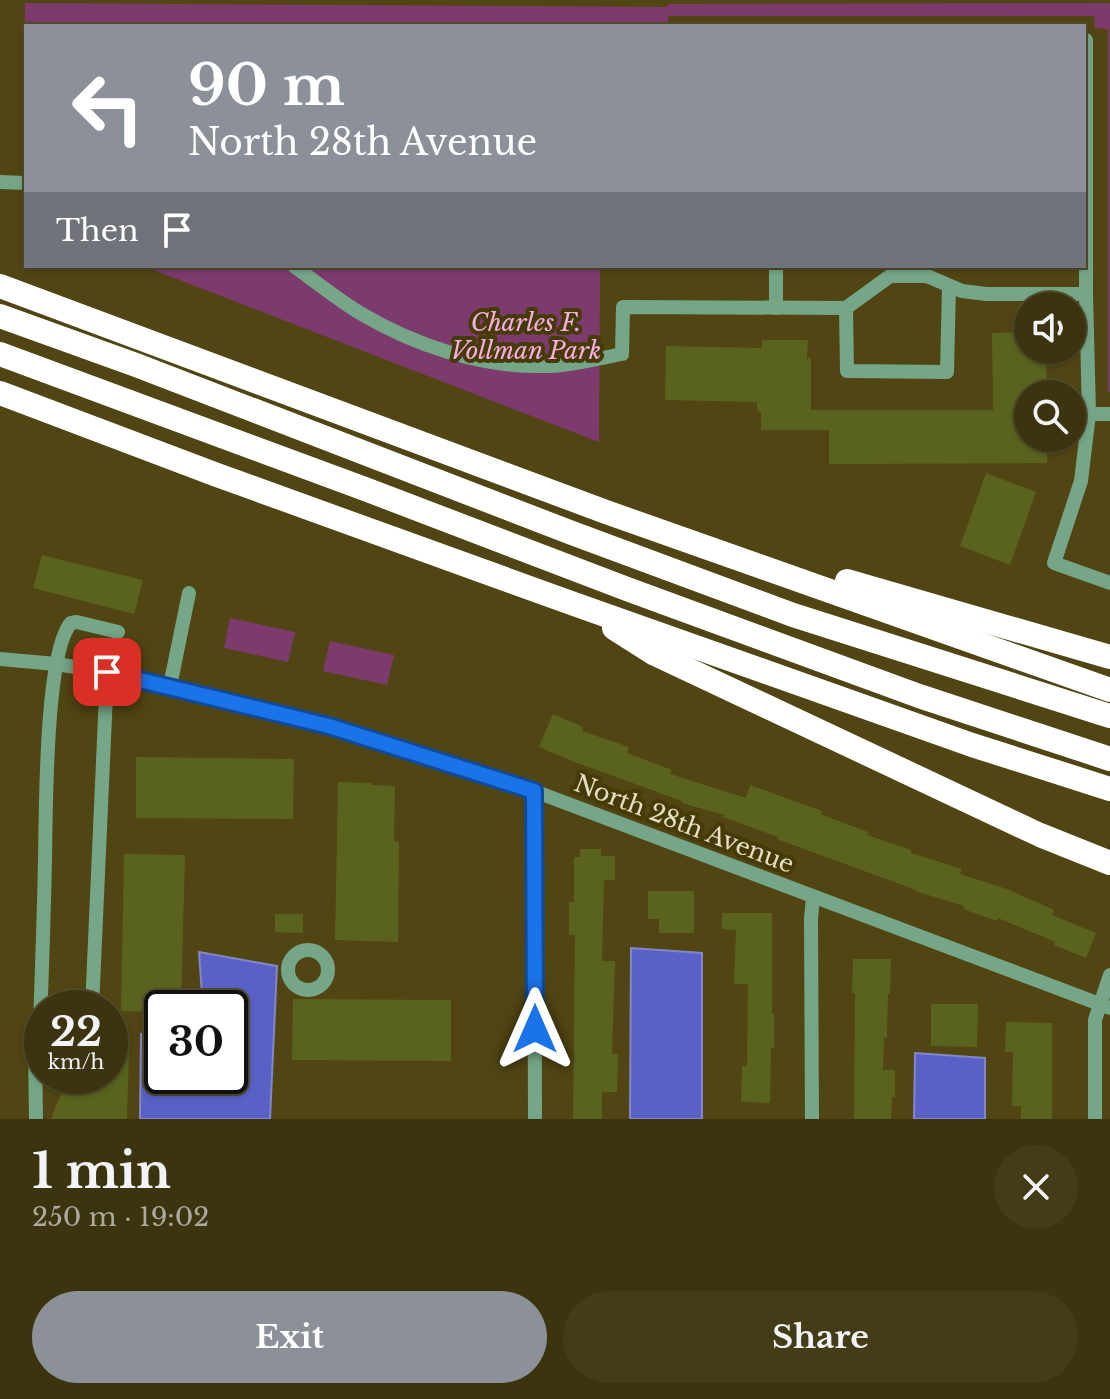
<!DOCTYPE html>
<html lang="en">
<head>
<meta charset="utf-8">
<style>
	body { margin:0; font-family:"Libre Baskerville",serif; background:#433c17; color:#f1f3f6; height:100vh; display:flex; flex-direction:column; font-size:30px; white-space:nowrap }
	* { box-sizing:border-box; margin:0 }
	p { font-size:26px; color:#acaa9e }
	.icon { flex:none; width:44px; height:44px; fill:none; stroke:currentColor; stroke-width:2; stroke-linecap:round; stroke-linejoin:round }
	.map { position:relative; height:1119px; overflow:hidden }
	.panel { display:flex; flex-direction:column; background:#3c340e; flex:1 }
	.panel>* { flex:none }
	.top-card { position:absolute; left:24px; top:24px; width:1062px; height:244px; border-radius:0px; box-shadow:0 2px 6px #0004,0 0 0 2px #554f2e; background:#8c9099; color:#fff; overflow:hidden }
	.tools { position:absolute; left:1014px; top:292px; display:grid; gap:16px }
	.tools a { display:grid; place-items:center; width:72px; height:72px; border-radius:50%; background:#3c340e; box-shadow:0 2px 6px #0004,0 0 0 2px #554f2e; font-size:40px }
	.speed { position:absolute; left:24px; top:990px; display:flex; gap:16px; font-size:40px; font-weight:700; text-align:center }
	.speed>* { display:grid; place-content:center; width:104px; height:104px; border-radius:50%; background:#3c340e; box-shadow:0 2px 6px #0004,0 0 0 2px #554f2e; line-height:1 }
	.speed small { font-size:20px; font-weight:400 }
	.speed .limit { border:4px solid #111; border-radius:12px; background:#fff; color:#111 }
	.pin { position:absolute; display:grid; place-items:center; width:68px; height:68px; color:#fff; margin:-34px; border-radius:16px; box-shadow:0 4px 12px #0006 }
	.me { position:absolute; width:88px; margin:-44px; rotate:0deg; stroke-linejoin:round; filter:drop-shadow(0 0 6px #0008) }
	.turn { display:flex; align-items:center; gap:28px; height:168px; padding:0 32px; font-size:36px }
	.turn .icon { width:104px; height:104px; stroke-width:2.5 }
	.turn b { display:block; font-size:56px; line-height:68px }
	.then { display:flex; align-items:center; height:76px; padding:0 32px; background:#0003; gap:16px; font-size:30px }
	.round { display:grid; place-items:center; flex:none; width:84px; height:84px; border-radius:42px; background:#433c17 }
	.overview { display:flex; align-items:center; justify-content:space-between; height:136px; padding:0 32px }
	h1 { font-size:48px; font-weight:700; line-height:60px }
	.primary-button { display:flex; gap:16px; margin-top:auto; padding:16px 32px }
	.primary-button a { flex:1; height:92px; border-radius:48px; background:#8c9099; color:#fff; font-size:32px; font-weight:700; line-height:92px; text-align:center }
	.primary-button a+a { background:#433c17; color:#f1f3f6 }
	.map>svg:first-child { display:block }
	.green { fill:#7d3b6d }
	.water { fill:#5a61c6; stroke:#8387c6; stroke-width:2 }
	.building { fill:#5a631e }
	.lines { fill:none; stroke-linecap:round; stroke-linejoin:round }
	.minor { stroke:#75a688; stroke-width:14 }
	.highway { stroke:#fff; stroke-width:24 }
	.route-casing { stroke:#114b97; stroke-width:20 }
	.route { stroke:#1a73e8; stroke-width:14 }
	.labels { text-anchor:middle; stroke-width:8; stroke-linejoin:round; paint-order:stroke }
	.park-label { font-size:24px; font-style:italic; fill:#f8ade4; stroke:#463b04 }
	.street-label { font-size:24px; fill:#e4dfc5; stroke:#463b04 }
</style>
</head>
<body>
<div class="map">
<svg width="1110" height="1119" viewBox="0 0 1110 1119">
	<rect width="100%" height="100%" fill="#504513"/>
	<g class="green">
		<polygon points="25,3 667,7 668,4 1110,3 1110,392 1108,392 1108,29 1095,28 1094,16 668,16 668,26 26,26 26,221 24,220"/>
		<polygon points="143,266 600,266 599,442"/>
		<polygon points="230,618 295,632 288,662 224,648"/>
		<polygon points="330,641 394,655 387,685 323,671"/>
	</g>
	<g class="water">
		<polygon points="631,948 702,953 702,1119 630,1119"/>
		<polygon points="199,952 277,966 270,1119 140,1119 141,1034 162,1032 162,1076 230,1076 230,1008 203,1008"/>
		<polygon points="915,1053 985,1058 985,1119 914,1119"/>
	</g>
	<g class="building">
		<polygon points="1028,332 1028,350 1046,350 1047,394 1028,394 1028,438 1047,438 1047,463 829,464 829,430 761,430 761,412 757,411 757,402 665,400 666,346 762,348 762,340 808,340 807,358 811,358 811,410 993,410 992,333"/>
		<polygon points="986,473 1036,492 1010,565 960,546"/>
		<polygon points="42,555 143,580 134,614 33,588"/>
		<polygon points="553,714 583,727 582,731 629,747 627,753 672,770 670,774 746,798 750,785 822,811 820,814 868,832 867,835 911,850 911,853 962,869 960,874 1007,889 1054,910 1052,915 1096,933 1086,958 1054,945 1055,942 998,918 997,921 963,909 964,906 915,891 916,890 777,839 778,837 723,817 724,815 682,803 682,801 572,761 539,747"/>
		<polygon points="136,757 294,759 293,819 136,818"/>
		<polygon points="338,782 371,783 371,785 395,786 394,841 399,842 398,942 335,940"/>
		<polygon points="580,849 601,849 601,856 615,856 615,880 604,880 602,961 615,961 612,1054 618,1054 617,1092 602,1092 602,1119 573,1119 575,935 569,935 569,902 574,902 574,857 580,857"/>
		<polygon points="124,854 185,855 181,1008 162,1008 162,1012 121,1011"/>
		<polygon points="648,891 694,891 694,933 659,933 659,919 648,919"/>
		<polygon points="722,913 772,913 772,1014 774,1014 774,1048 771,1047 770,1103 741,1102 742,1066 747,1066 748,984 734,984 736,930 722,929"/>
		<polygon points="275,914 303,914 303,933 275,932"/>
		<polygon points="853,959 891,959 890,994 888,994 887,1038 884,1038 883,1070 895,1070 895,1097 892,1097 891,1119 854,1119 855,993 852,993"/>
		<polygon points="293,999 451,1000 451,1061 292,1060"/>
		<polygon points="931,1004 978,1004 977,1047 931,1046"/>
		<polygon points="1006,1022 1052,1023 1052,1119 1021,1119 1021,1106 1012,1106 1013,1052 1005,1052"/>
		<polygon points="110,1050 129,1051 127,1119 51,1119 65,1084 65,1076 110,1076"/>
	</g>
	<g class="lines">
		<g class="minor">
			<polyline points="1084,40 1086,40 1086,294 1089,414 1081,481 1054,563 1110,583"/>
			<polyline points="0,182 26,183"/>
			<path d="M294,266C316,282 337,299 360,313C414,345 479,367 542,366C569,366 596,359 622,354L623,307L846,308L890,276H927L962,291L986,294H1086"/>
			<polyline points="776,266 776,308"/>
			<polyline points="846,308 847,371 947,372 949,286"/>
			<polyline points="1089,414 1110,414"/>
			<polyline points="0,659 56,664 107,672 170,686 329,726 428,756 534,791 1110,1008"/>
			<polyline points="170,686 189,593"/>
			<polyline points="534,791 535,1119"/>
			<circle cx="308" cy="970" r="20"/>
			<polyline points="92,1008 107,672"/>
			<path d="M42,1025L40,1024C42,969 44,914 45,858C46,814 45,652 71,623L77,622L118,632"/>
			<polyline points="36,1119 35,1046 40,1024"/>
			<polyline points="812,1119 811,919 813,897"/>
			<polyline points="1095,1119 1095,1020 1110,975"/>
		</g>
		<g class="highway">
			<polyline points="0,286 606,512 1110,690"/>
			<polyline points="0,316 136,365 572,533 793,615 1110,716"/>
			<polyline points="0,354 365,489 627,589 919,696 1110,759"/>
			<polyline points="0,393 217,475 574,604 972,745 1110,789"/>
			<polyline points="847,581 1110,657"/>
			<polyline points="614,628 655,654 1040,835 1110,863"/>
		</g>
	</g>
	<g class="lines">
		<g class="route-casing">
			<polyline id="route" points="107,672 329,726 534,791 535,1029"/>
		</g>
		<use href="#route" class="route"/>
	</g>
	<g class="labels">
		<g class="park-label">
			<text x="526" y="331">Charles F.<tspan x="526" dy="28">Vollman Park</tspan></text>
		</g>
		<g class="street-label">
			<text transform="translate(684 824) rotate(21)" y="8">North 28th Avenue</text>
		</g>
	</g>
</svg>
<div class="tools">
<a><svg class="icon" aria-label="sound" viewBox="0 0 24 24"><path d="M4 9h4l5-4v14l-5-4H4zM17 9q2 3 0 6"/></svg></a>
<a><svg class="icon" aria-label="search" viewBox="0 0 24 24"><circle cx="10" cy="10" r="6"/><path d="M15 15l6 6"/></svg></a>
</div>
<div class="speed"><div>22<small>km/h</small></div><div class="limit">30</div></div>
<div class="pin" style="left:107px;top:672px;background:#d93025"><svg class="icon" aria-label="arrive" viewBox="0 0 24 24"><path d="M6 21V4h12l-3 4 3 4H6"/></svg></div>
<svg class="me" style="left:535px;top:1029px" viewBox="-20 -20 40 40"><path d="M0-17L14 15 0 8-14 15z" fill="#1a73e8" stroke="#fff" stroke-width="4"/></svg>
<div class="top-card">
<div class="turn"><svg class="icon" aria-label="left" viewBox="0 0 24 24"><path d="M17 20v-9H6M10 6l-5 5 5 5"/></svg><div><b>90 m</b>North 28th Avenue</div></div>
<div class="then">Then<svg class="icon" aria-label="arrive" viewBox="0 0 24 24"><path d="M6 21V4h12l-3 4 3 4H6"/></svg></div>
</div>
</div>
<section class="panel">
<div class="overview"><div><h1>1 min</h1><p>250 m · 19:02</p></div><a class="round"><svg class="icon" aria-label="close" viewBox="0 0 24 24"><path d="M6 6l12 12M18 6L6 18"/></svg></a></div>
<div class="primary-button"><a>Exit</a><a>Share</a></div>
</section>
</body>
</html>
